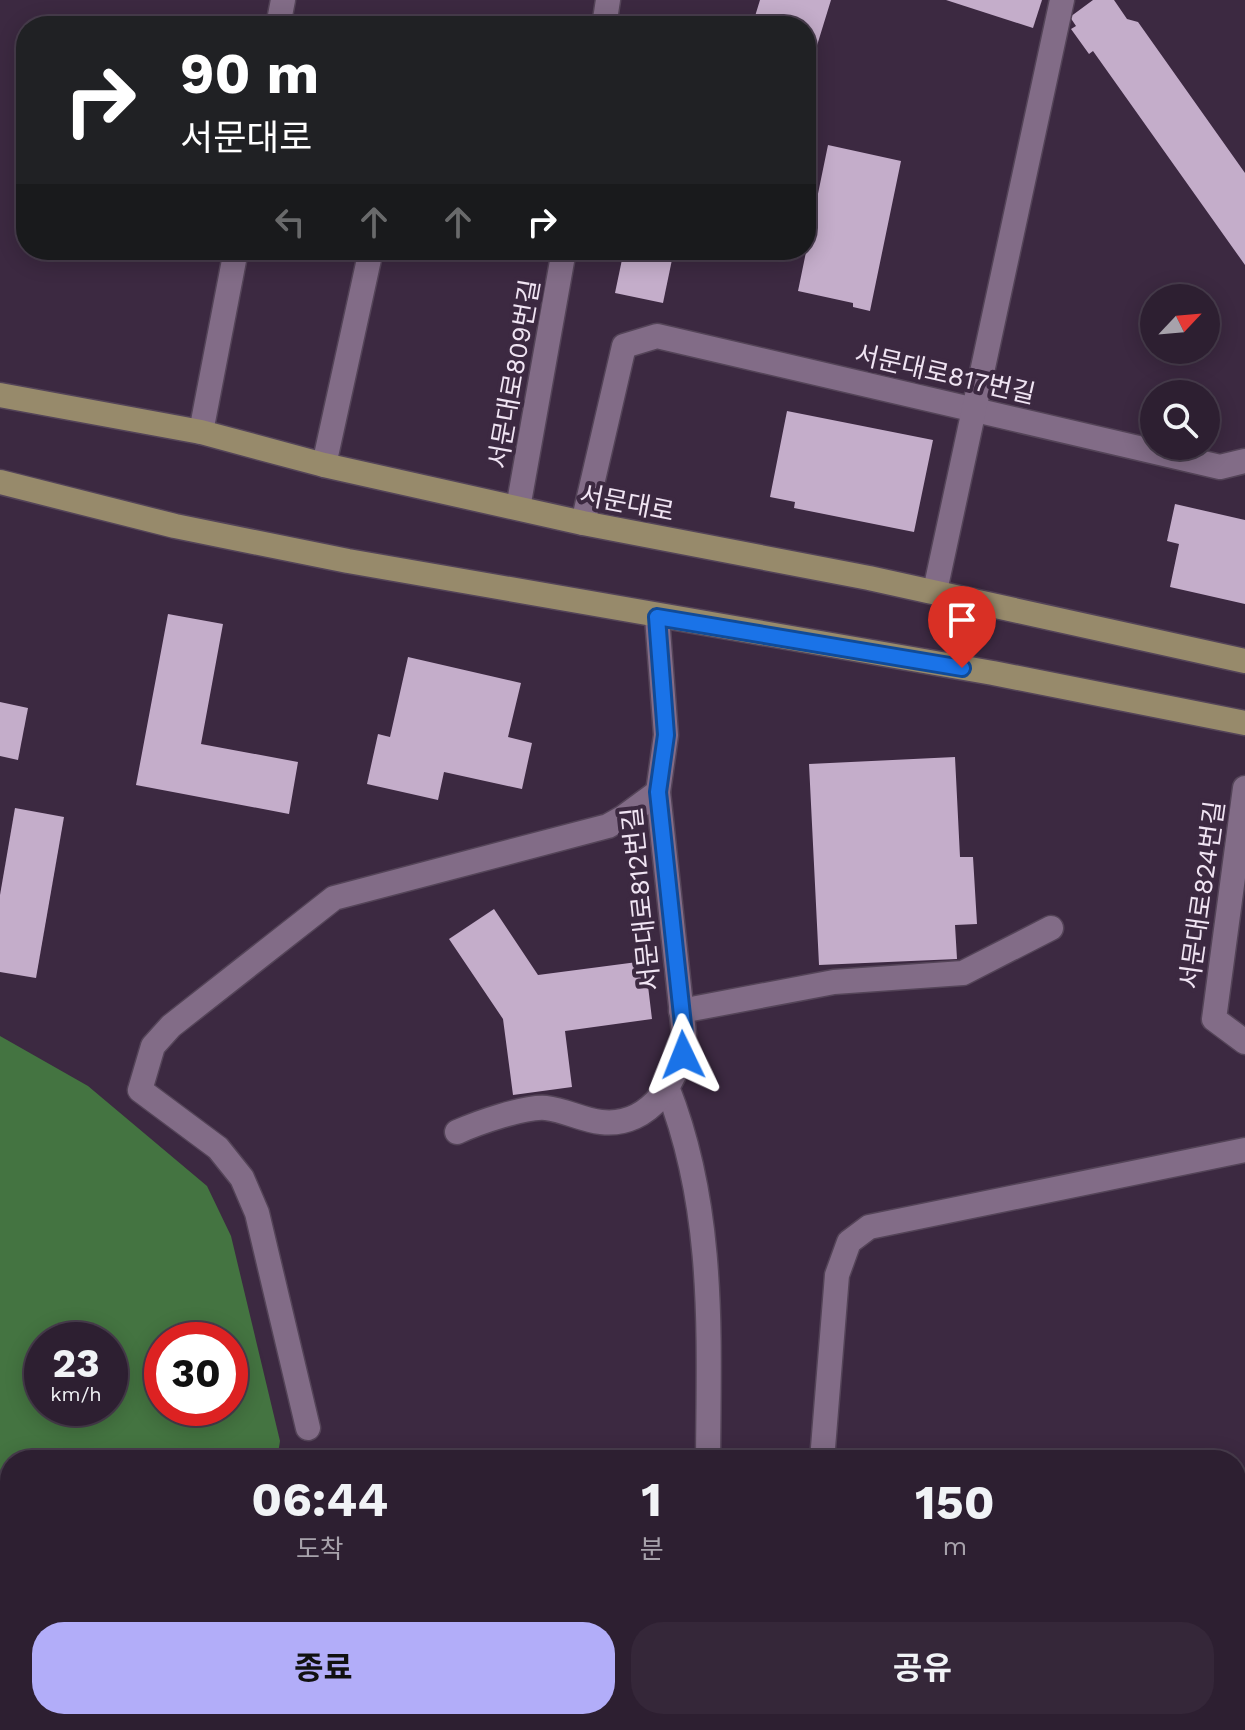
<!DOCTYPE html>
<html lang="ko">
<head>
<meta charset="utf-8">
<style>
	body { margin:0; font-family:"Work Sans","Noto Sans KR",sans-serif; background:#352739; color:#f1f3f6; height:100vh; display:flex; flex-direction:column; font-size:30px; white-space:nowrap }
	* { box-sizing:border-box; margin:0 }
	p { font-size:26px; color:#a7a2ab }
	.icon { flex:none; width:44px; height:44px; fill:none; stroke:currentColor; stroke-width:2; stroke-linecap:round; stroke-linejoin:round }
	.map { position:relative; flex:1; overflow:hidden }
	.sheet { position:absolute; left:0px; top:1450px; width:1246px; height:280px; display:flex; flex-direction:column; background:#2d1f31; border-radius:32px 32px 0 0; box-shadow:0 4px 20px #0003,0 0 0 2px #483d4d }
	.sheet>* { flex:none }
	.banner { position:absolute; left:16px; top:16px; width:800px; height:244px; border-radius:32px; box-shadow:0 4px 20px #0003,0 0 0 2px #483d4d; background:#202124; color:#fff; overflow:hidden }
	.needle { width:52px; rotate:64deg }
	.fabs { position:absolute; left:1140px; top:284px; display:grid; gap:16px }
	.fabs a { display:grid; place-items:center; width:80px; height:80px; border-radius:50%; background:#2d1f31; box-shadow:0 4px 20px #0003,0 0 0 2px #483d4d; font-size:40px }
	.speed { position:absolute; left:24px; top:1322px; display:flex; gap:16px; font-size:40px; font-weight:700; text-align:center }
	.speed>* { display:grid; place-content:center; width:104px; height:104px; border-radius:50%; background:#2d1f31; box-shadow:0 4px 20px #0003,0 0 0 2px #483d4d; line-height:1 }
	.speed small { font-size:20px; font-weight:400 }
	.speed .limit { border:12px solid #d22; background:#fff; color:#111 }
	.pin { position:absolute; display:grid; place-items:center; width:68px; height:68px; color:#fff; margin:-82px -34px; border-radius:50% 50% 50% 0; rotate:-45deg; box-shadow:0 0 8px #0007 }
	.pin .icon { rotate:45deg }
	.me { position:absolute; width:88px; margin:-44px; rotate:358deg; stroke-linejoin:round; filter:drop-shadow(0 0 6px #0008) }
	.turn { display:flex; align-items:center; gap:28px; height:168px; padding:0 32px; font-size:36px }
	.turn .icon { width:104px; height:104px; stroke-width:2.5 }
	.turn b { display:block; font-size:56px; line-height:68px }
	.lanes { display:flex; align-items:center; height:76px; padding:0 32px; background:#0003; justify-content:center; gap:40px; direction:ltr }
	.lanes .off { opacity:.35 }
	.eta { display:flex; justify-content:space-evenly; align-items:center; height:136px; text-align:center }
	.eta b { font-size:48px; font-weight:700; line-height:56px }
	.button { display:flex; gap:16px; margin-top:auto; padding:16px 32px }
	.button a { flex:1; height:92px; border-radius:32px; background:#b2adf9; color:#111; font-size:32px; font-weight:700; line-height:92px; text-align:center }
	.button a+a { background:#352739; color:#f1f3f6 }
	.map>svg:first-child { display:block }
	.forest { fill:#447441; fill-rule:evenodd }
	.building { fill:#c4adca }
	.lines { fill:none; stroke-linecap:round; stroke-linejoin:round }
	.minor-casing { stroke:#544458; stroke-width:27 }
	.major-casing { stroke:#544458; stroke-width:27 }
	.minor { stroke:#826c87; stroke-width:24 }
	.major { stroke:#978a6b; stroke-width:24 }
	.route-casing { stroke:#114b97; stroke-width:20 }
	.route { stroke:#1a73e8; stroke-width:14 }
	.labels { text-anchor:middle; stroke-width:8; stroke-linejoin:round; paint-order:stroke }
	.street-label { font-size:26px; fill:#f0e4f3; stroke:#3c2941 }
</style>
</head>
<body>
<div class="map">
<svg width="1245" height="1730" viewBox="0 0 1245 1730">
	<rect width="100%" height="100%" fill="#3c2941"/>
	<path class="forest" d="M0,1036L88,1086L207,1186L231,1236L280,1441L277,1460H10V1720H310L296,1730H0ZM42,1340H110V1408H42ZM162,1340H230V1408H162Z"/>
	<g class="building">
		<polygon points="760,0 831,0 807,78 806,26 752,26"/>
		<polygon points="946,0 1042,0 1033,28"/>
		<polygon points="1093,0 1114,0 1127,19 1138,22 1245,173 1245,265 1093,51 1089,54 1071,29 1076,26 1070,17"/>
		<polygon points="828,145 901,161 870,311 853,307 853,303 798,291"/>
		<polygon points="624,250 674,250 663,303 615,293"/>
		<polygon points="787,411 933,440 914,532 794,508 795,502 770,497"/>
		<polygon points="1175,504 1245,520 1245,604 1170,587 1179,544 1167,541"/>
		<polygon points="168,614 223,624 201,744 298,762 289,814 136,785"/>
		<polygon points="408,657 521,683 508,737 532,743 522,789 444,772 438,800 367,784 378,734 390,737"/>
		<polygon points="0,702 28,708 18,760 0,756"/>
		<polygon points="955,757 960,857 973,857 977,924 955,925 957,959 819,965 809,764"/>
		<polygon points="15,808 64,817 36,978 0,972 0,895"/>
		<polygon points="494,909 538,975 645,961 652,1019 565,1031 572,1087 513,1095 503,1019 449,939"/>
	</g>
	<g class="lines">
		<g class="minor-casing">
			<g id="minor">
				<polyline points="278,26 283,0"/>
				<polyline points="604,26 608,0"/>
				<polyline points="201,432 236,250"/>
				<polyline points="324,465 371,250"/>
				<polyline points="518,508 564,250"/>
				<polyline points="583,523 624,346 657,336 1220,467 1245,461"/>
				<polyline points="935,591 1062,0"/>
				<polyline points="1245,788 1214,1019 1245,1042"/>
				<polyline points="681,1011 834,982 963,973 1051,928"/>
				<path d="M667,1087C715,1208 709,1332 708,1460"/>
				<path d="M457,1132C477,1123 525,1106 546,1108C565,1110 582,1120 601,1122C650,1128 682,1078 684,1034L658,792L666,735L657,617"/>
				<polyline points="308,1428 257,1213 242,1178 218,1148 140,1090 153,1046 171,1026 334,898 608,826 624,817 658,792"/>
				<polyline points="822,1460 837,1275 849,1242 869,1227 1245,1150"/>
				<polyline points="1233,1720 1245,1727"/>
				<polyline points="687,1730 694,1720"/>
			</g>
		</g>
		<g class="major-casing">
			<g id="major">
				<polyline points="0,395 201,432 324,465 583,523 869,578 1245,661"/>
				<polyline points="0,482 175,526 348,561 993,673 1245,723"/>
			</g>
		</g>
		<use href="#minor" class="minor"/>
		<use href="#major" class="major"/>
	</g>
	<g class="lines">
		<g class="route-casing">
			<polyline id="route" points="683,1055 684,1034 658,792 666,735 657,617 962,668"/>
		</g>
		<use href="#route" class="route"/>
	</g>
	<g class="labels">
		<g class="street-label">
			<text transform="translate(514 374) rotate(-80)" y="9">서문대로809번길</text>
			<text transform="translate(945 374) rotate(13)" y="9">서문대로817번길</text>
			<text transform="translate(627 503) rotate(11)" y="9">서문대로</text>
			<text transform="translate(1202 895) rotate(-82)" y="9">서문대로824번길</text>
			<text transform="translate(641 899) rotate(-96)" y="9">서문대로812번길</text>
		</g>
	</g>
</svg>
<div class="fabs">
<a><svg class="needle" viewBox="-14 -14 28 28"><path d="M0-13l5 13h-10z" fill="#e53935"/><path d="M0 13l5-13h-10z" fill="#a7a2ab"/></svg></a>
<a><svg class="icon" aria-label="search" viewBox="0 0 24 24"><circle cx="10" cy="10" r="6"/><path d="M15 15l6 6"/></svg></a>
</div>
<div class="speed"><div>23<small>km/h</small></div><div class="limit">30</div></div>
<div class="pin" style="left:962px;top:668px;background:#d93025"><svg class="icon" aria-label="arrive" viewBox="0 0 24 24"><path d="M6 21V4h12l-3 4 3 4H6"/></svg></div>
<svg class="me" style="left:683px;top:1055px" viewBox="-20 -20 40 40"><path d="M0-17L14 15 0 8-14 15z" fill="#1a73e8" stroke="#fff" stroke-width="4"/></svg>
<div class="banner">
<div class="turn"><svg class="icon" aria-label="right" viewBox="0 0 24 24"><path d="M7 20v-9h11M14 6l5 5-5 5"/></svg><div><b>90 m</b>서문대로</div></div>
<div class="lanes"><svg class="icon off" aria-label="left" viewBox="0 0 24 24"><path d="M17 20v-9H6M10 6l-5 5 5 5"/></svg><svg class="icon off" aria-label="ahead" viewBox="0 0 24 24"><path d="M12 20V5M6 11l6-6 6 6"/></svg><svg class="icon off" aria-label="ahead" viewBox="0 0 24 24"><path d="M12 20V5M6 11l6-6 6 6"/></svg><svg class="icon" aria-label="right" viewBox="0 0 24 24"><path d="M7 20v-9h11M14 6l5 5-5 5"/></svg></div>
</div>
<section class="sheet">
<div class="eta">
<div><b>06:44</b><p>도착</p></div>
<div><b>1</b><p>분</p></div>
<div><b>150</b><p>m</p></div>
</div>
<div class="button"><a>종료</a><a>공유</a></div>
</section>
</div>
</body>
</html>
